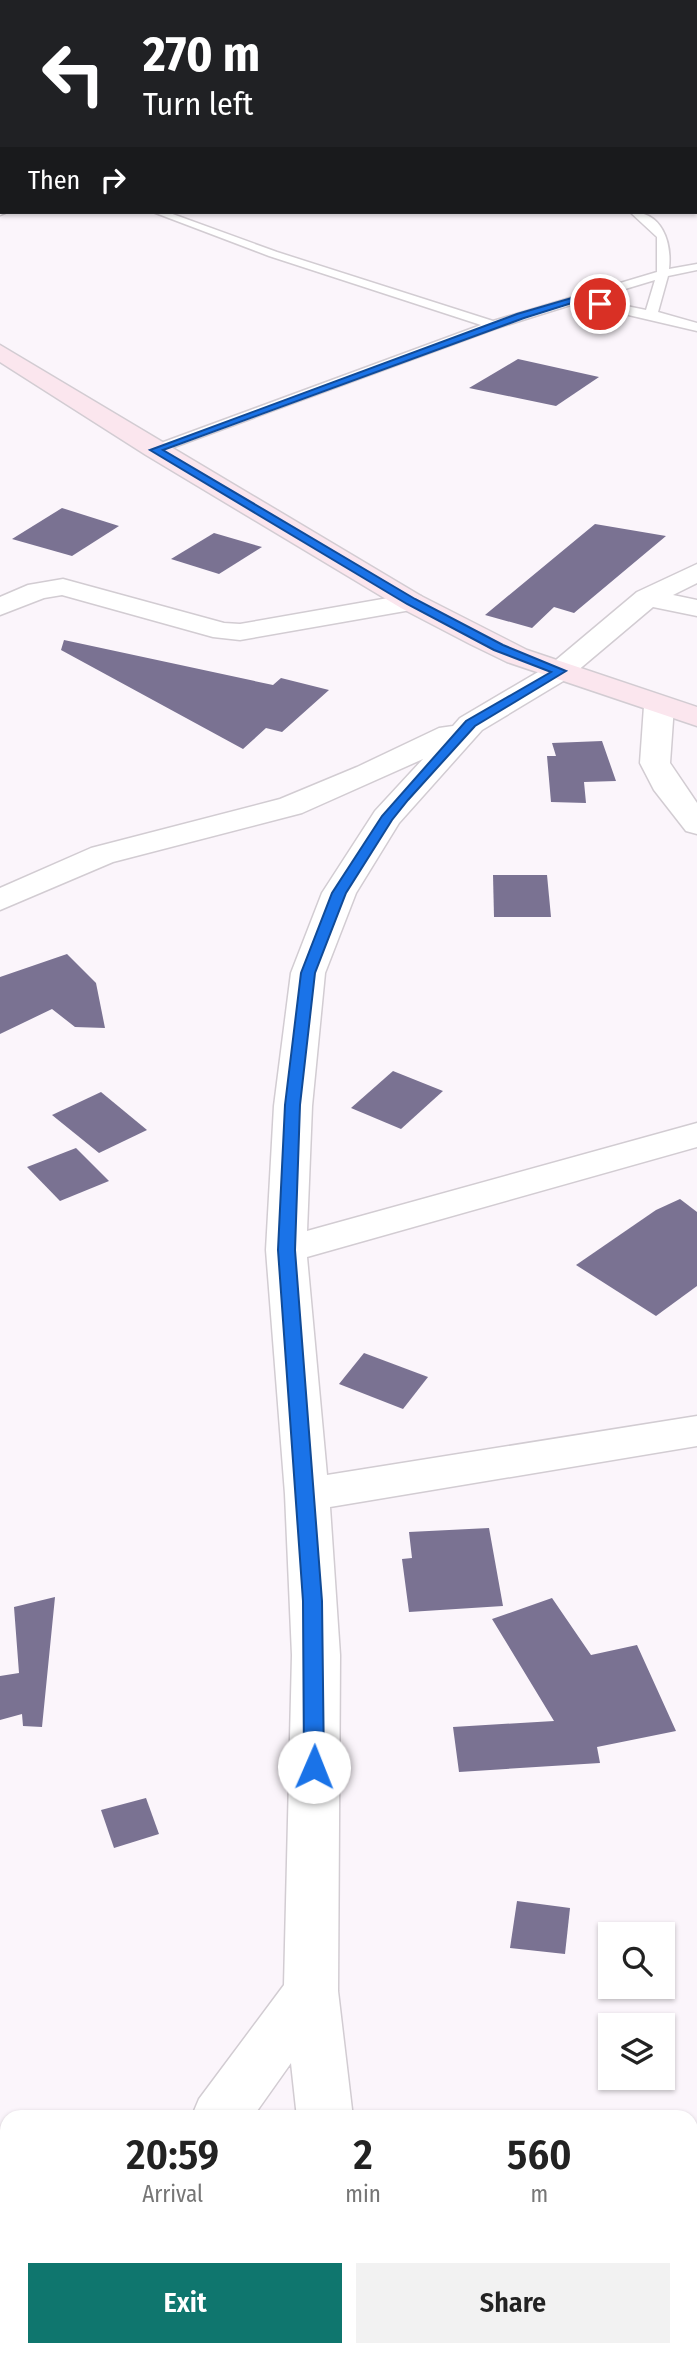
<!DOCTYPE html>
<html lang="en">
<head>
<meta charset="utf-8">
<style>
	body { margin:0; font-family:"Fira Sans Condensed",sans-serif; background:#f2f2f2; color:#222; height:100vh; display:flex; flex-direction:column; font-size:26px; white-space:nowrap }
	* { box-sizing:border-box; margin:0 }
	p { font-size:23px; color:#767676 }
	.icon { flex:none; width:38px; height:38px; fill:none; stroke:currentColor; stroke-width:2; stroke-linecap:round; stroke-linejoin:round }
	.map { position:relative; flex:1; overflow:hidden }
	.drawer { position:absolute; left:0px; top:2110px; width:698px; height:247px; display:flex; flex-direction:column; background:#fff; border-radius:21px 21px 0 0; box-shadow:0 2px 5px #0004 }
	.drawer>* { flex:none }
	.banner { position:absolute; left:0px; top:0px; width:698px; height:214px; box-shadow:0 2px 5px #0004; background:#202124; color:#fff; overflow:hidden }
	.buttons { position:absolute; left:598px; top:1922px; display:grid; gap:14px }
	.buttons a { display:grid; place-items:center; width:77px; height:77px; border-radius:0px; background:#fff; box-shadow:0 2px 5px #0004; font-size:35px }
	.pin { position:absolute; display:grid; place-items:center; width:60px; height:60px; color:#fff; margin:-30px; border:4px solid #fff; border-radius:50%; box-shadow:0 2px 7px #0007 }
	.me { position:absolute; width:77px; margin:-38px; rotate:1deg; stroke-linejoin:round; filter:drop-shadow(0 0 5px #0008) }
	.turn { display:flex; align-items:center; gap:24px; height:147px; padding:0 28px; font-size:32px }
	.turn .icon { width:91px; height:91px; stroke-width:2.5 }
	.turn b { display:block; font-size:49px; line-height:60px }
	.then { display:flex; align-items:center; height:66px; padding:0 28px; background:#0003; gap:14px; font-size:26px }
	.eta { display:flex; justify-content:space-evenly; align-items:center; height:119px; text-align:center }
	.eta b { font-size:42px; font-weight:600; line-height:49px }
	.cta { display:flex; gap:14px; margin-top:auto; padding:14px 28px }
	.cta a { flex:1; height:80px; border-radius:0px; background:#0f766e; color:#fff; font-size:28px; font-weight:600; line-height:80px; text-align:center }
	.cta a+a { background:#f2f2f2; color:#222 }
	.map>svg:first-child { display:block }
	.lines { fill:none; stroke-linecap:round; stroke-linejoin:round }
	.stream { fill:#bccaeb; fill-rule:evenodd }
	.building { fill:#7a7292 }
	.lane-casing { stroke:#d2ccd2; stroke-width:3 }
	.street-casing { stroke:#d2ccd2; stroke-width:3 }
	.secondary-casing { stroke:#d2ccd2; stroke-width:3 }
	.path { stroke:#b2adb2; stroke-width:2; stroke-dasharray:1 2.5; stroke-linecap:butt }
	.lane { fill:#fff; fill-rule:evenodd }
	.street { fill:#fff; fill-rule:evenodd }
	.secondary { fill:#fbe6ee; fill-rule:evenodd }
	.route { fill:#1a73e8; stroke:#114b97; stroke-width:2 }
</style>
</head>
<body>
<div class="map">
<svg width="697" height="2356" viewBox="0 0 697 2356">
	<rect width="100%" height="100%" fill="#fbf5fb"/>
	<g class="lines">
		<polygon class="stream" points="0,183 2,183 0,188"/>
	</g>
	<g class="building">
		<polygon points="518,359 599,377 556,406 469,388"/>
		<polygon points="62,508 119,526 72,556 12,539"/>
		<polygon points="595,524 666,536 574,613 554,607 532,628 485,615"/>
		<polygon points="214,533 262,547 219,574 171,559"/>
		<polygon points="64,640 273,685 281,678 329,690 282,732 266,728 243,749 61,650"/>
		<polygon points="602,741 616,781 584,782 586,803 551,802 547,756 556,756 552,743"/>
		<polygon points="493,875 547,875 551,917 494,917"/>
		<polygon points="67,954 96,983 105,1028 75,1027 52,1009 0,1034 0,977"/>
		<polygon points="393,1071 443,1091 401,1129 351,1108"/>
		<polygon points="101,1092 147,1130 99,1153 52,1115"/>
		<polygon points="76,1148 109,1181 60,1201 27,1167"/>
		<polygon points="680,1199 697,1212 697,1286 656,1316 576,1265 656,1210"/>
		<polygon points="364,1353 428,1377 403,1409 339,1384"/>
		<polygon points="489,1528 503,1606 409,1612 402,1559 412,1558 409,1532"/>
		<polygon points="55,1597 42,1727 23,1726 22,1714 0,1720 0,1676 19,1673 14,1607"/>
		<polygon points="552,1598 591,1655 637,1645 676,1731 597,1747 600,1763 459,1772 453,1727 554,1721 492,1619"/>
		<polygon points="146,1798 159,1834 114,1848 101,1810"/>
		<polygon points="517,1901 570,1908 565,1954 510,1948"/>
	</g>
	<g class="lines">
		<g class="lane-casing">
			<g id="lane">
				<rect x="696" y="167" width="1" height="6"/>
				<polygon points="0,209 2,212 7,212 0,215"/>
				<path d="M153,212H167L277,252L493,321L657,272V237L630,212C662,211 672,242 669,269L697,264V270L668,276L658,312L697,323V331L577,303L497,328L155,454L150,453V447L481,325L269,256ZM655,280L646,310L592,299Z"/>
			</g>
		</g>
		<g class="street-casing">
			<g id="street">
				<polygon points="0,0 21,0 2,2 0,6"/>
				<rect x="0" y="95" width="2" height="10"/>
				<polygon points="697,564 697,583 673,595 697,600 697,616 653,607 570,677 482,730 399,823 356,893 325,973 312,1106 307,1231 697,1123 697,1147 307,1257 327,1475 697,1416 697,1446 330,1507 340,1655 338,1991 353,2118 297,2118 291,2063 252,2118 191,2118 199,2099 284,1985 292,1655 285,1494 266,1250 274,1106 291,973 322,893 375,811 423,759 302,813 113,862 0,910 0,888 91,848 280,799 357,767 439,728 453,726 460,718 550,665 637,592"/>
				<polygon points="63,579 224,623 240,624 411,594 421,596 425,602 421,608 411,610 240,640 213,637 62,595 44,598 0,615 0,597 28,585"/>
				<polygon points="659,697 669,700 674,706 670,763 697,803 697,834 686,831 654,790 640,763 644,706 649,700"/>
				<polygon points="15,2350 78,2350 76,2356 12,2356"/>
				<polygon points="321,2350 382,2350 383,2356 321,2356"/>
			</g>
		</g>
		<g class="secondary-casing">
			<polygon id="secondary" points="0,345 421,596 527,650 697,707 697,726 507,662 470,644 401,608 146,455 0,362"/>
		</g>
		<polyline class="path" points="263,0 281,2"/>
		<use href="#lane" class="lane"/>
		<use href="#street" class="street"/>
		<use href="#secondary" class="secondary"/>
	</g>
	<polygon class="route" points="575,297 605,304 600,307 575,302 524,318 163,450 415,599 503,645 566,671 475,726 408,800 392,820 346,893 315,973 300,1105 295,1250 322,1601 324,1767 321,1773 314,1775 307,1773 304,1767 303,1601 278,1250 285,1105 301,973 332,893 382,816 466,721 551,672 494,650 407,604 150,450 517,314"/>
</svg>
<div class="buttons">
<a><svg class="icon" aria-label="search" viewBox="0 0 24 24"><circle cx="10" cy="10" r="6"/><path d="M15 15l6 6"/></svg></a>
<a><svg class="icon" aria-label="layers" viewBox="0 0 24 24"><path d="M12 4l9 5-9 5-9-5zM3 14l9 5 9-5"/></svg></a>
</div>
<div class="pin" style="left:600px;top:304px;background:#d93025"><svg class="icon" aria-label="arrive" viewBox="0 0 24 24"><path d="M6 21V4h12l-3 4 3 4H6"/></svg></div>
<svg class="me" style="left:314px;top:1767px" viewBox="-20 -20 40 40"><circle r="19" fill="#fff"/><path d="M0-13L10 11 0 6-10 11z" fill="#1a73e8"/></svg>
<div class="banner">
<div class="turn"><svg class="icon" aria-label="left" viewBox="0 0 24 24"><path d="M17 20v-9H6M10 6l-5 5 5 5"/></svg><div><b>270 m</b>Turn left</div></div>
<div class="then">Then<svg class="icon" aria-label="right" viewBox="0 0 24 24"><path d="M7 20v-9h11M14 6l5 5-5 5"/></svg></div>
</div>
<section class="drawer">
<div class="eta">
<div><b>20:59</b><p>Arrival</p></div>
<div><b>2</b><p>min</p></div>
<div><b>560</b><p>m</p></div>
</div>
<div class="cta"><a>Exit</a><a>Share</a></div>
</section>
</div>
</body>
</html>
